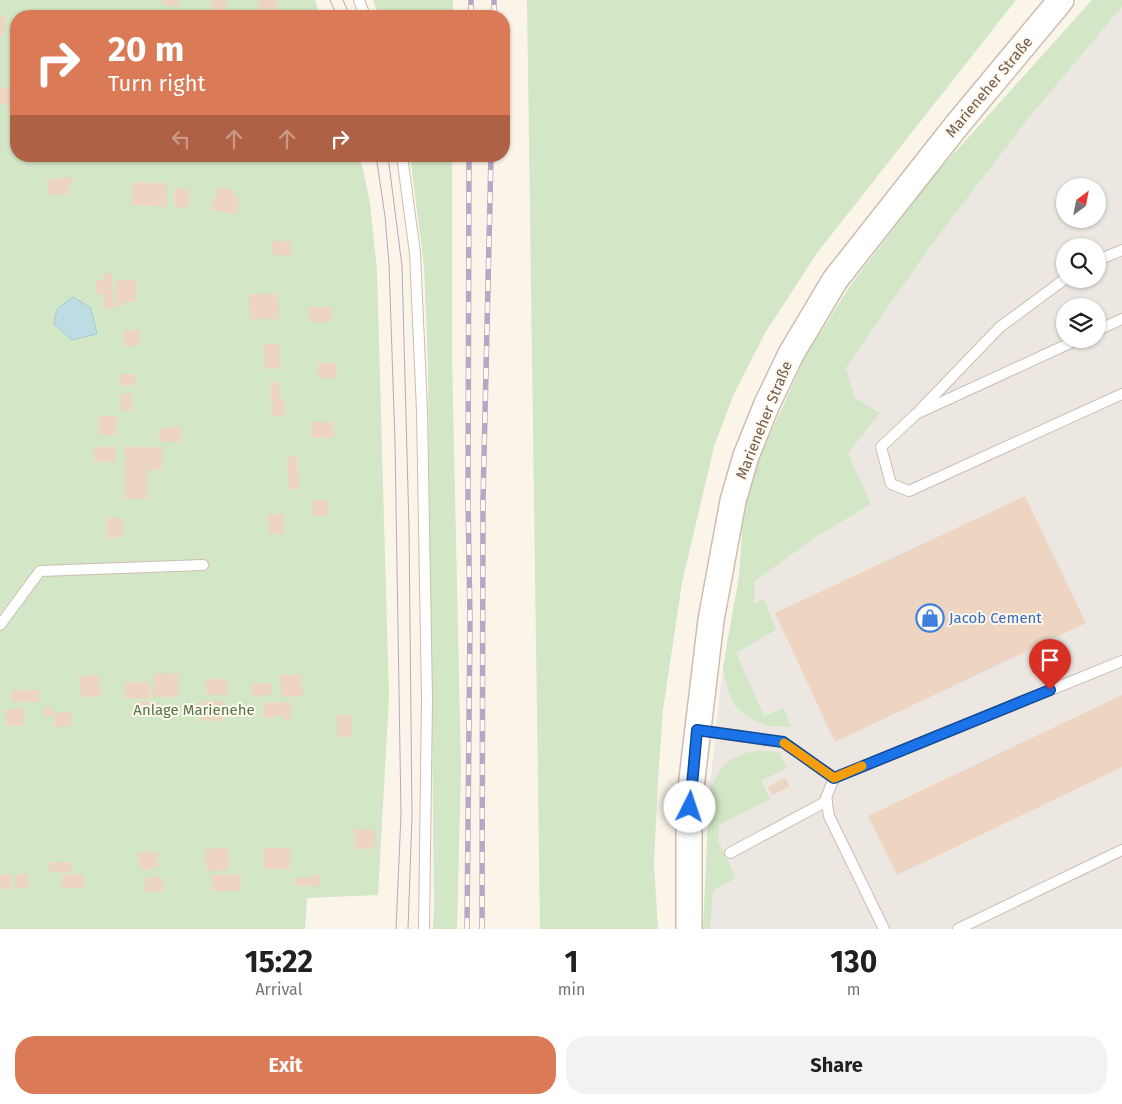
<!DOCTYPE html>
<html lang="en">
<head>
<meta charset="utf-8">
<style>
	body { margin:0; font-family:"Fira Sans",sans-serif; background:#f2f2f2; color:#202124; height:100vh; display:flex; flex-direction:column; font-size:19px; white-space:nowrap }
	* { box-sizing:border-box; margin:0 }
	p { font-size:16px; color:#757577 }
	.icon { flex:none; width:28px; height:28px; fill:none; stroke:currentColor; stroke-width:2; stroke-linecap:round; stroke-linejoin:round }
	.map { position:relative; height:929px; overflow:hidden }
	.details { display:flex; flex-direction:column; background:#fff; flex:1 }
	.details>* { flex:none }
	.banner { position:absolute; left:10px; top:10px; width:500px; height:152px; border-radius:20px; box-shadow:0 1px 4px #0004; background:#da7a57; color:#fff; overflow:hidden }
	.needle { width:32px; rotate:32deg }
	.controls { position:absolute; left:1056px; top:178px; display:grid; gap:10px }
	.controls a { display:grid; place-items:center; width:50px; height:50px; border-radius:50%; background:#fff; box-shadow:0 1px 4px #0004; font-size:25px }
	.pin { position:absolute; display:grid; place-items:center; width:42px; height:42px; color:#fff; margin:-51px -21px; border-radius:50% 50% 50% 0; rotate:-45deg; box-shadow:0 0 5px #0007 }
	.pin .icon { rotate:45deg }
	.me { position:absolute; width:55px; margin:-28px; rotate:4deg; stroke-linejoin:round; filter:drop-shadow(0 0 4px #0008) }
	.turn { display:flex; align-items:center; gap:18px; height:105px; padding:0 15px; font-size:22px }
	.turn .icon { width:65px; height:65px; stroke-width:2.5 }
	.turn b { display:block; font-size:35px; line-height:42px }
	.lanes { display:flex; align-items:center; height:48px; padding:0 15px; background:#0003; justify-content:center; gap:25px; direction:ltr }
	.lanes .off { opacity:.35 }
	.eta { display:flex; justify-content:space-evenly; align-items:center; height:85px; text-align:center }
	.eta b { font-size:30px; font-weight:700; line-height:35px }
	.action { display:flex; gap:10px; margin-top:auto; padding:10px 15px }
	.action a { flex:1; height:58px; border-radius:20px; background:#da7a57; color:#fff; font-size:20px; font-weight:700; line-height:58px; text-align:center }
	.action a+a { background:#f2f2f2; color:#202124 }
	.map>svg:first-child { display:block }
	.industrial { fill:#ece7e1; fill-rule:evenodd }
	.green { fill:#d3e7c7 }
	.water { fill:#bedce3; stroke:#a5cbd4 }
	.building { fill:#eed5c2 }
	.lines { fill:none; stroke-linecap:round; stroke-linejoin:round }
	.service-casing { stroke:#ccbdaf; stroke-width:12 }
	.tertiary-casing { stroke:#ccbdaf; stroke-width:28 }
	.service { stroke:#fff; stroke-width:10 }
	.tertiary { stroke:#fff; stroke-width:25 }
	.tram { stroke:#b8a7c4; stroke-width:1 }
	.rail-casing { stroke:#b8a7c4; stroke-width:5.5 }
	.rail { stroke:#fef8ee; stroke-width:4; stroke-dasharray:11; stroke-linecap:butt }
	.route-casing { stroke:#114b97; stroke-width:12 }
	.route { stroke:#1a73e8; stroke-width:9 }
	.slow { stroke:#f59e0b; stroke-width:9 }
	.labels { text-anchor:middle; stroke-width:4; stroke-linejoin:round; paint-order:stroke }
	.street-label { font-size:15px; fill:#735d4e; stroke:#fef8ee }
	.shop-label { font-size:15px; fill:#366cbe; stroke:#fef8ee; text-anchor:start }
	.park-label { font-size:15px; fill:#537847; stroke:#fef8ee }
</style>
</head>
<body>
<div class="map">
<svg width="1122" height="929" viewBox="0 0 1122 929">
	<rect width="100%" height="100%" fill="#fbf4e8"/>
	<path class="industrial" d="M1122,7V929H710V786L722,674L734,602L755,581L815,538L871,504L848,453L855,398L846,368L927,251L1027,120ZM1065,186H1098V219H1065ZM1065,246H1098V279H1065ZM1065,306H1098V339H1065Z"/>
	<g class="green">
		<polygon points="0,0 315,0 320,16 16,16 16,156 360,156 370,203 377,271 389,697 378,895 307,898 305,929 0,929"/>
		<polygon points="373,0 453,0 453,16 379,16"/>
		<polygon points="527,0 1016,0 817,253 765,333 733,396 714,447 682,583 663,710 658,780 654,864 658,929 540,929"/>
		<polygon points="1092,0 1122,0 1122,7 1027,120 927,251 846,368 855,398 880,413 848,453 871,504 815,538 755,581 754,603 764,599 776,630 736,653 764,716 784,708 791,727 767,726 747,717 735,706 727,688 723,668 739,576 743,517 759,459 805,357 850,286 931,179"/>
		<polygon points="410,156 452,156 452,357 461,768 457,929 433,929 434,905 428,370 424,266"/>
		<path d="M756,751H770L780,753L787,768L761,781L771,799L719,825L718,841L736,878L713,891L710,929H703L709,797C718,769 725,756 756,751Z"/>
	</g>
	<polygon class="water" points="73,297 91,308 97,334 72,340 54,324 57,309"/>
	<g class="building">
		<polygon points="163,0 179,0 178,7 163,5"/>
		<polygon points="212,0 227,0 226,11 211,9"/>
		<polygon points="259,0 277,0 276,16 258,14"/>
		<polygon points="0,16 6,16 4,36 0,36"/>
		<polygon points="0,87 10,88 8,105 0,104"/>
		<polygon points="73,177 73,184 69,185 69,194 49,195 47,179"/>
		<polygon points="133,182 167,183 166,207 132,205"/>
		<polygon points="217,187 234,190 233,196 239,197 237,214 212,210 214,196 216,196"/>
		<polygon points="175,188 190,189 188,208 174,207"/>
		<polygon points="272,241 291,242 291,256 272,255"/>
		<polygon points="112,273 114,308 104,309 104,294 96,295 96,281 103,280 103,274"/>
		<polygon points="116,280 136,280 136,302 123,302 123,306 116,306"/>
		<polygon points="249,294 278,294 279,319 250,319"/>
		<rect x="309" y="307" width="22" height="15"/>
		<rect x="124" y="330" width="16" height="16"/>
		<polygon points="264,344 279,344 280,369 265,369"/>
		<polygon points="318,363 336,363 337,378 318,378"/>
		<polygon points="120,374 135,374 135,385 120,386"/>
		<polygon points="279,382 280,399 284,399 285,416 272,417 270,383"/>
		<polygon points="132,393 132,411 121,411 121,394"/>
		<polygon points="99,416 117,416 116,435 99,435"/>
		<polygon points="311,422 333,422 334,438 312,438"/>
		<polygon points="181,427 181,442 159,442 159,428"/>
		<polygon points="116,446 115,462 94,462 94,447"/>
		<polygon points="125,447 162,447 162,470 147,470 147,499 125,499"/>
		<polygon points="297,456 299,489 289,490 287,457"/>
		<polygon points="1025,496 1086,623 835,742 775,613"/>
		<polygon points="328,500 328,515 313,516 312,501"/>
		<polygon points="268,514 284,514 284,534 269,534"/>
		<polygon points="106,518 122,518 123,537 107,538"/>
		<polygon points="154,673 179,674 178,697 153,697"/>
		<polygon points="301,674 303,696 282,697 280,675"/>
		<polygon points="99,675 101,696 81,697 79,676"/>
		<polygon points="206,679 227,679 228,695 206,695"/>
		<polygon points="125,682 150,683 150,699 124,698"/>
		<polygon points="272,683 272,695 252,696 251,684"/>
		<rect x="12" y="690" width="27" height="12"/>
		<polygon points="1122,695 1122,767 897,875 868,816"/>
		<polygon points="201,701 223,701 222,721 200,721"/>
		<polygon points="136,702 157,702 157,709 148,710 148,713 136,713"/>
		<polygon points="290,702 291,720 284,721 284,716 264,718 263,703"/>
		<polygon points="43,708 53,708 53,713 71,711 72,726 55,727 54,716 43,716"/>
		<rect x="6" y="709" width="18" height="17"/>
		<rect x="337" y="715" width="15" height="22"/>
		<polygon points="785,778 790,787 772,795 768,787"/>
		<polygon points="354,829 375,830 374,849 354,849"/>
		<polygon points="228,848 229,870 206,871 205,849"/>
		<rect x="264" y="848" width="26" height="21"/>
		<polygon points="138,852 158,852 158,866 153,866 153,870 142,870 142,866 138,866"/>
		<rect x="49" y="862" width="22" height="10"/>
		<polygon points="11,874 11,889 0,889 0,875"/>
		<polygon points="28,874 29,888 15,889 15,875"/>
		<rect x="62" y="874" width="22" height="14"/>
		<polygon points="241,874 241,891 212,891 212,875"/>
		<polygon points="312,875 321,876 320,887 295,885 296,877 312,878"/>
		<polygon points="162,877 163,892 145,892 145,878"/>
	</g>
	<g class="lines">
		<g class="service-casing">
			<g id="service">
				<polyline points="359,0 365,16"/>
				<polyline points="402,156 415,253 422,410 427,699 424,929"/>
				<polyline points="1098,260 1122,250"/>
				<polyline points="1098,330 1122,319"/>
				<polyline points="1079,339 916,414 881,447 891,484 909,491 1122,394"/>
				<polyline points="920,410 1000,327 1065,279"/>
				<polyline points="0,625 40,571 203,565"/>
				<polyline points="697,730 783,742 834,778"/>
				<polyline points="730,853 827,801"/>
				<polyline points="884,929 829,816 826,798 834,778 1122,661"/>
				<polyline points="958,929 1122,850"/>
			</g>
		</g>
		<g class="tertiary-casing">
			<polyline id="tertiary" points="689,929 689,822 692,779 711,620 733,501 746,456 767,404 791,354 835,280 957,125 1061,0"/>
		</g>
		<use href="#service" class="service"/>
		<use href="#tertiary" class="tertiary"/>
		<g class="tram">
			<polyline points="330,0 337,16"/>
			<polyline points="343,0 350,16"/>
			<polyline points="376,156 385,216 389,264 395,442 401,814 396,929"/>
			<polyline points="388,156 402,266 409,528 412,816 408,929"/>
		</g>
		<g class="rail-casing">
			<g id="rail">
				<polyline points="471,16 471,0"/>
				<polyline points="494,16 494,0"/>
				<polyline points="467,929 470,622 468,500 469,156"/>
				<polyline points="482,929 483,500 491,156"/>
			</g>
		</g>
		<use href="#rail" class="rail"/>
	</g>
	<g class="lines">
		<g class="route-casing">
			<polyline id="route" points="690,807 697,730 783,742 834,778 1050,690"/>
		</g>
		<use href="#route" class="route"/>
		<polyline class="slow" points="784,743 834,778 862,766"/>
	</g>
	<defs>
		<g id="shop-ring" transform="scale(1.4375)"><circle r="9.5" fill="#fef8ee" stroke="#3f7fe0" stroke-width="1.5"/><path d="M-5-2.5h2.3a2.7 3.5 0 0 1 5.4 0H5L5.5 6h-11ZM-1.5-2.5h3a1.5 2.3 0 0 0-3 0Z" fill="#3f7fe0"/></g>
	</defs>
	<g fill-rule="evenodd">
		<use href="#shop-ring" x="930" y="618"/>
	</g>
	<g class="labels">
		<g class="street-label">
			<text transform="translate(989 87) rotate(-50)" y="5">Marieneher Straße</text>
			<text transform="translate(764 420) rotate(-68)" y="5">Marieneher Straße</text>
		</g>
		<g class="shop-label">
			<text x="949" y="623">Jacob Cement</text>
		</g>
		<g class="park-label">
			<text x="194" y="715">Anlage Marienehe</text>
		</g>
	</g>
</svg>
<div class="controls">
<a><svg class="needle" viewBox="-14 -14 28 28"><path d="M0-13l5 13h-10z" fill="#e53935"/><path d="M0 13l5-13h-10z" fill="#757577"/></svg></a>
<a><svg class="icon" aria-label="search" viewBox="0 0 24 24"><circle cx="10" cy="10" r="6"/><path d="M15 15l6 6"/></svg></a>
<a><svg class="icon" aria-label="layers" viewBox="0 0 24 24"><path d="M12 4l9 5-9 5-9-5zM3 14l9 5 9-5"/></svg></a>
</div>
<div class="pin" style="left:1050px;top:690px;background:#d93025"><svg class="icon" aria-label="arrive" viewBox="0 0 24 24"><path d="M6 21V4h12l-3 4 3 4H6"/></svg></div>
<svg class="me" style="left:690px;top:807px" viewBox="-20 -20 40 40"><circle r="19" fill="#fff"/><path d="M0-13L10 11 0 6-10 11z" fill="#1a73e8"/></svg>
<div class="banner">
<div class="turn"><svg class="icon" aria-label="right" viewBox="0 0 24 24"><path d="M7 20v-9h11M14 6l5 5-5 5"/></svg><div><b>20 m</b>Turn right</div></div>
<div class="lanes"><svg class="icon off" aria-label="left" viewBox="0 0 24 24"><path d="M17 20v-9H6M10 6l-5 5 5 5"/></svg><svg class="icon off" aria-label="ahead" viewBox="0 0 24 24"><path d="M12 20V5M6 11l6-6 6 6"/></svg><svg class="icon off" aria-label="ahead" viewBox="0 0 24 24"><path d="M12 20V5M6 11l6-6 6 6"/></svg><svg class="icon" aria-label="right" viewBox="0 0 24 24"><path d="M7 20v-9h11M14 6l5 5-5 5"/></svg></div>
</div>
</div>
<section class="details">
<div class="eta">
<div><b>15:22</b><p>Arrival</p></div>
<div><b>1</b><p>min</p></div>
<div><b>130</b><p>m</p></div>
</div>
<div class="action"><a>Exit</a><a>Share</a></div>
</section>
</body>
</html>
